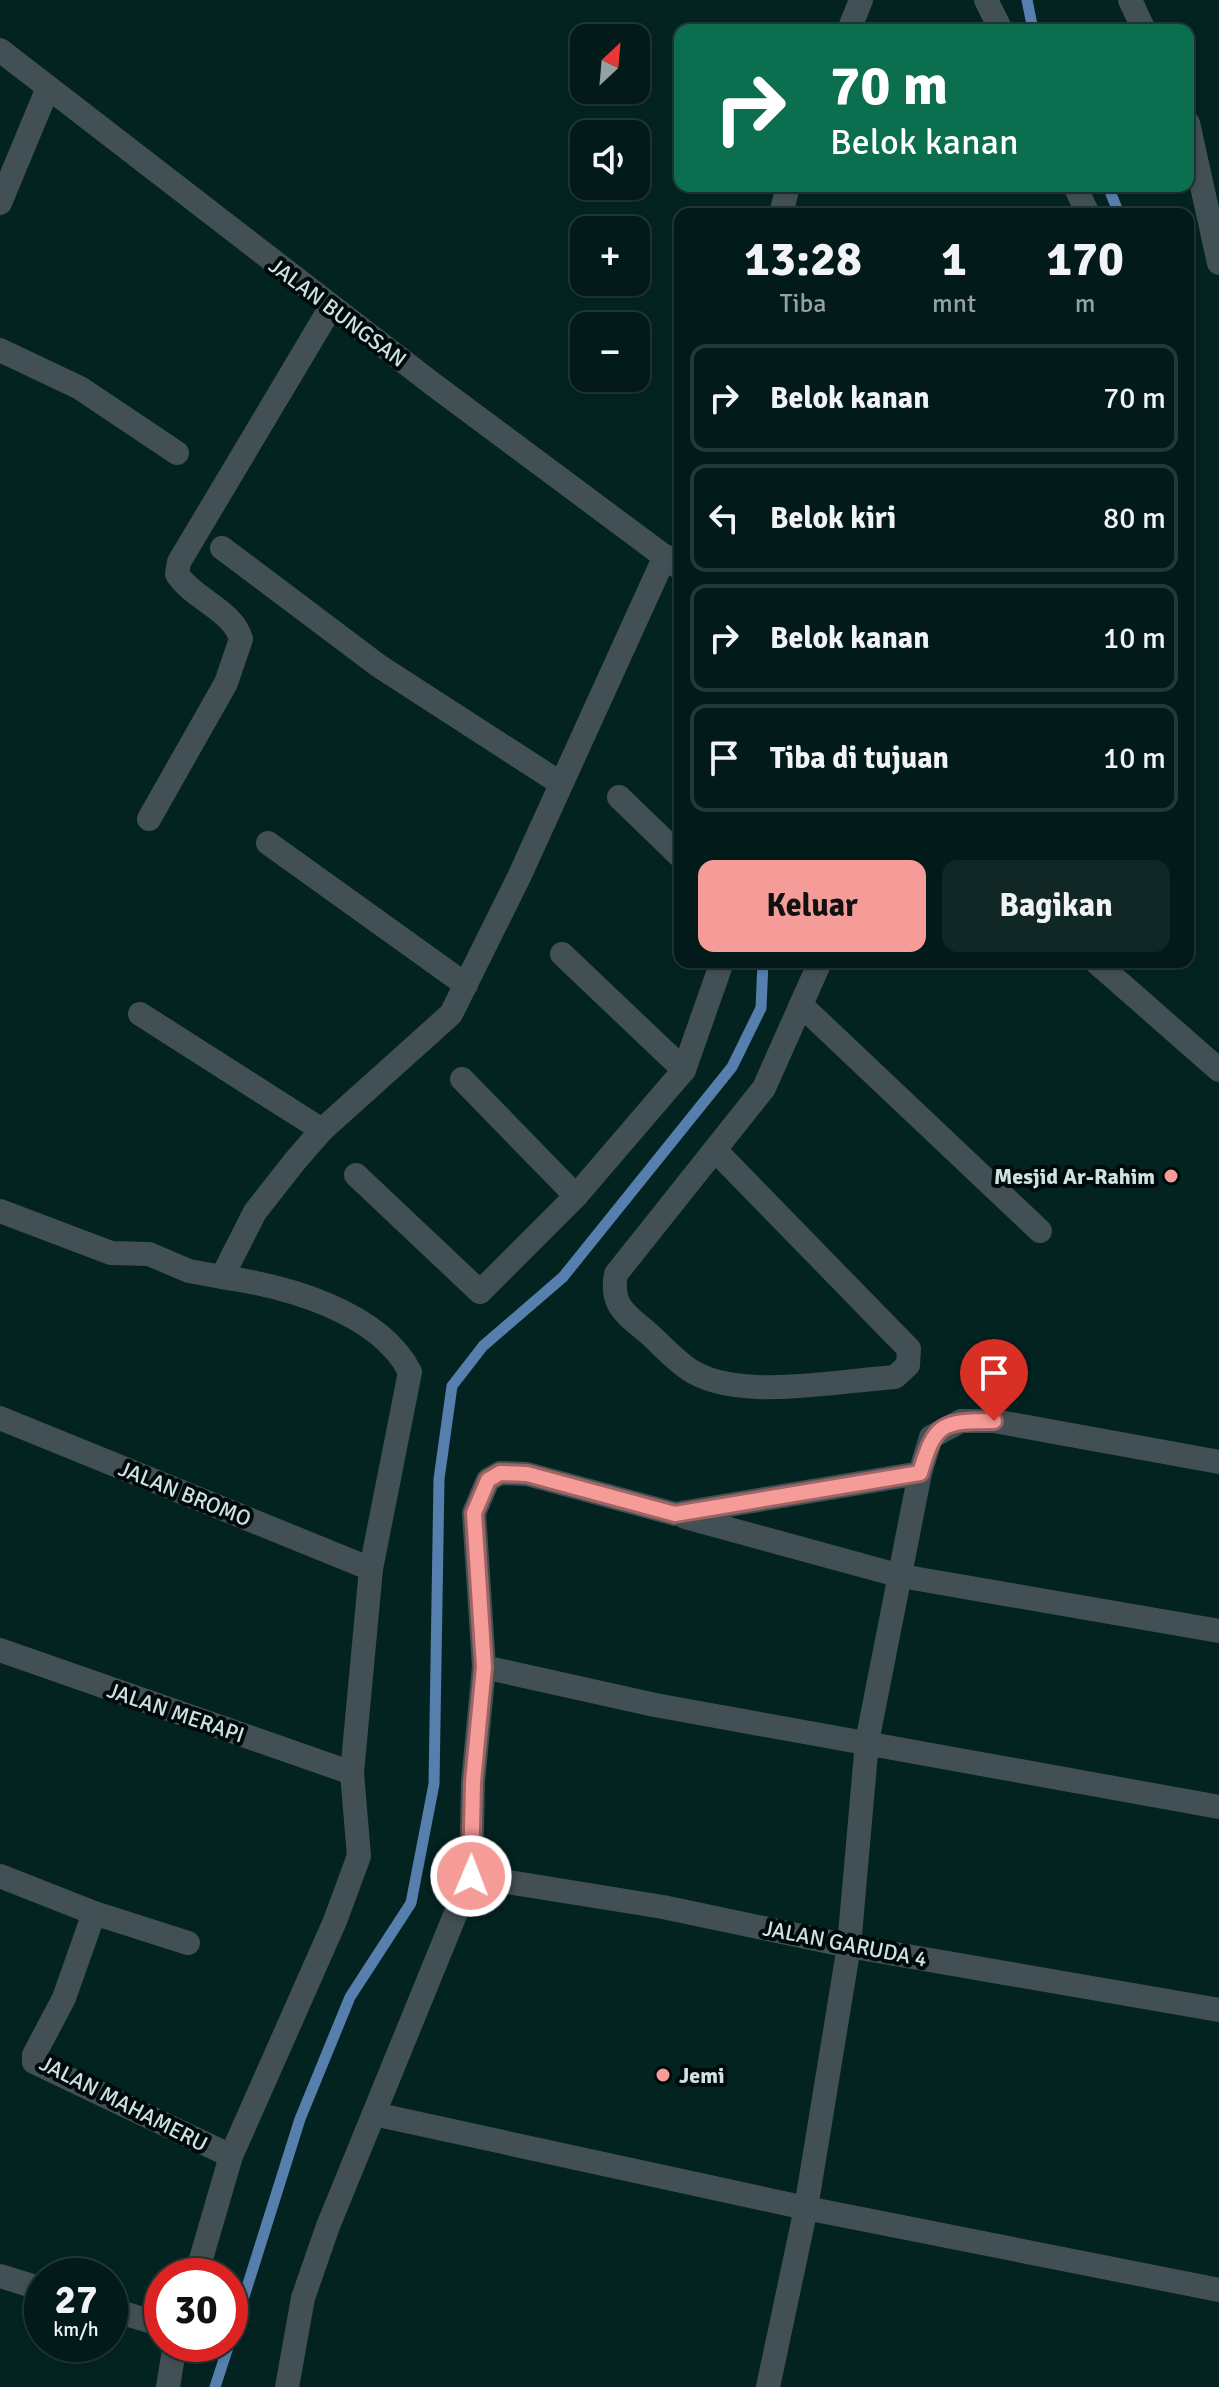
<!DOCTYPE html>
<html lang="id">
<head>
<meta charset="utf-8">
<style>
	body { margin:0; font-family:Signika,sans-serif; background:#102726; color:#f1f3f6; height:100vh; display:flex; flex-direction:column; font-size:30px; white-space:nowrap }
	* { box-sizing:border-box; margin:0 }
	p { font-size:26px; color:#96a1a2 }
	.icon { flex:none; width:44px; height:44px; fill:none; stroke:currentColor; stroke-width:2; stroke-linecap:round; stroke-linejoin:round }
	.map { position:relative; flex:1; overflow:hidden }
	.side { position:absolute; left:674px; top:208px; width:520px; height:760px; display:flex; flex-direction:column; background:#021a19; border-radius:16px; box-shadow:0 2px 6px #0004,0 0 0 2px #233838 }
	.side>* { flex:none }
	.hud { position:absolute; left:674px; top:24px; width:520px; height:168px; border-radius:16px; box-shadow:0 2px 6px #0004,0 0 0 2px #233838; background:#0b6e4f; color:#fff; overflow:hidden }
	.needle { width:52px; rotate:26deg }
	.fabs { position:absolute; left:570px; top:24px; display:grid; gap:16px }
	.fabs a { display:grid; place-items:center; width:80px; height:80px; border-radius:16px; background:#021a19; box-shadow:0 2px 6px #0004,0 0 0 2px #233838; font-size:40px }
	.speed { position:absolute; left:24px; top:2258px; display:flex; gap:16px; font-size:40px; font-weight:700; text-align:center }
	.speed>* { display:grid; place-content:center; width:104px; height:104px; border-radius:50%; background:#021a19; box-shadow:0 2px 6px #0004,0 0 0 2px #233838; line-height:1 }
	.speed small { font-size:20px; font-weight:400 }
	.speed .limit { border:12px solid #d22; background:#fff; color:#111 }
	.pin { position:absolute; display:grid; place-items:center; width:68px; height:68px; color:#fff; margin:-82px -34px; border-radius:50% 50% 50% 0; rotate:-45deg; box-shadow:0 0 8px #0007 }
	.pin .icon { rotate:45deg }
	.me { position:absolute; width:88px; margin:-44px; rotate:1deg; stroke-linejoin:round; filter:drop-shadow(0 0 6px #0008) }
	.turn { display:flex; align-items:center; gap:28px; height:168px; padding:0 24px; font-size:36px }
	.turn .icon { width:104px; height:104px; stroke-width:2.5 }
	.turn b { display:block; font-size:56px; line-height:68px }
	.eta { display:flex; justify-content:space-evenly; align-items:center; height:136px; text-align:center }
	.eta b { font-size:48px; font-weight:700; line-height:56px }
	.cta { display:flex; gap:16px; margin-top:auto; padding:16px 24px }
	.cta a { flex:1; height:92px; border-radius:16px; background:#f59b98; color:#111; font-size:32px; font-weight:700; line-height:92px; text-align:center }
	.cta a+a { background:#102726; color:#f1f3f6 }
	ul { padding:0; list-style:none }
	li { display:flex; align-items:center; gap:24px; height:108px; margin:0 16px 12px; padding:0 8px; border:4px solid #233838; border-radius:16px }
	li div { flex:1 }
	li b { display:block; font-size:30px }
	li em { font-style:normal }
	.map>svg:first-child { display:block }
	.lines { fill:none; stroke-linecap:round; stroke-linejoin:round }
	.stream { stroke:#567fae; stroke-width:11 }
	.minor { stroke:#425056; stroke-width:24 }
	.tertiary { stroke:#425056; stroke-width:24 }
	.route-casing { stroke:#9f6563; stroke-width:20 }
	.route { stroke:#f59b98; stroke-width:14 }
	.poi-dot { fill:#f59b98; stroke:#000a0a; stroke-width:3 }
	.labels { text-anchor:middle; stroke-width:8; stroke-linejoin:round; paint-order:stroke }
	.street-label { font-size:22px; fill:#cee3e1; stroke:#000a0a }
	.poi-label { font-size:22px; font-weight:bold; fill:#cee3e1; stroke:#000a0a; text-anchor:end }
</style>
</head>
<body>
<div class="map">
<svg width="1219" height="2387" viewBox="0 0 1219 2387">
	<rect width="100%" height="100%" fill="#032321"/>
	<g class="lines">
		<g class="stream">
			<polyline points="1027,0 1033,30"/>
			<polyline points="1108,186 1119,214"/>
			<polyline points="230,2341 300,2119 350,1997 411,1903 434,1784 439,1479 452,1386 483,1346 563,1277 732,1067 761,1008 763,962"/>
			<polyline points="215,2387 229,2344"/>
		</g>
		<g class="minor">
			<polyline points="986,0 1001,30"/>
			<polyline points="849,30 861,0"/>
			<polyline points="1075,186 1088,214"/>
			<polyline points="0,203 47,90"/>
			<polyline points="781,214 788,186"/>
			<polyline points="0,350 80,388 177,453"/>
			<polyline points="222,548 379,666 560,783"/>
			<polyline points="619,797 680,856"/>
			<path d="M149,819L226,683L241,639C233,610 193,599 177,574L179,562L331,307"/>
			<polyline points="268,843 466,985"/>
			<polyline points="562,954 684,1070"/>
			<polyline points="801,1005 1040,1231"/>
			<polyline points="140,1014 322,1130"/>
			<polyline points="462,1079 576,1196"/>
			<path d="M716,1151L909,1349L908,1365L895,1377C838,1381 744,1400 695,1373C678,1364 663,1346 648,1333C626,1314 610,1306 616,1274L764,1088L820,962"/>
			<polyline points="356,1175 480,1292 576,1196 684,1070 722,962"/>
			<polyline points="0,1211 111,1253 149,1254 189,1271 222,1277"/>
			<polyline points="0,1418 371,1569"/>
			<polyline points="685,1517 901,1576 1219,1631"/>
			<polyline points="0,1650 352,1773"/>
			<polyline points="484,1667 655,1705 1219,1807"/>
			<polyline points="0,1876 94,1913 64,1998 34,2055 34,2062 231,2156"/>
			<polyline points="471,1876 663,1907 849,1946 1219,2010"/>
			<polyline points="94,1913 188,1943"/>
			<polyline points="374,2114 806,2208 1219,2290"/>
			<polyline points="0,2276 42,2289"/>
			<path d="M196,2276L231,2156L335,1921L359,1856L352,1773L371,1569L410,1372C379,1311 285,1286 222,1277L255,1212L295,1161L322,1130L451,1014L519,877L665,556"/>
			<polyline points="110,2309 162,2325"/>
			<polyline points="168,2387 175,2344"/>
			<polyline points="287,2387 303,2298 328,2226 471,1876 473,1782 484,1667 474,1513 488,1480 500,1473 527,1474 675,1514 920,1473"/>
			<polyline points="768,2387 806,2208 849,1946 867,1742 920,1473 931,1437 961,1421 994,1421 1219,1462"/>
		</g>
		<g class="tertiary">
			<polyline points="1130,0 1144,30"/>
			<polyline points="0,50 434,385 680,568"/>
			<polyline points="1188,123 1219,263"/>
			<polyline points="1096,962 1219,1070"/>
		</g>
	</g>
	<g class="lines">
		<g class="route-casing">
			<path id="route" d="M471,1876L473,1782L484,1667L474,1513L488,1480L500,1473L527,1474L675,1514L920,1473C935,1423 941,1421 994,1421"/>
		</g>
		<use href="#route" class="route"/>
	</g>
	<g class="poi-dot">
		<circle cx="1171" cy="1176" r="8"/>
		<circle cx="663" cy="2075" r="8"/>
	</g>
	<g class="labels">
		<g class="street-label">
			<text transform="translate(338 312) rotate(37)" y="8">JALAN BUNGSAN</text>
			<text transform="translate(185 1493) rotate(22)" y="8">JALAN BROMO</text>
			<text transform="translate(176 1712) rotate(19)" y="8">JALAN MERAPI</text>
			<text transform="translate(845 1943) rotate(11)" y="8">JALAN GARUDA 4</text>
			<text transform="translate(124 2103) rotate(27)" y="8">JALAN MAHAMERU</text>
		</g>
		<g class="poi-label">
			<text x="1155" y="1184">Mesjid Ar-Rahim</text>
			<text x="679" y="2083" text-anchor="start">Jemi</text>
		</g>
	</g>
</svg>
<div class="fabs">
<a><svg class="needle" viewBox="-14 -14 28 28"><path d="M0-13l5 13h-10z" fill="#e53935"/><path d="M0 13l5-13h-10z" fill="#96a1a2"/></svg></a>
<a><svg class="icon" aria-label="sound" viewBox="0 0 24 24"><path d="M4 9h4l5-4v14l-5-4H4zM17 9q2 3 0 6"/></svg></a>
<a>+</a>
<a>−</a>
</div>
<div class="speed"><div>27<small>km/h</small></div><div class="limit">30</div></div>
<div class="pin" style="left:994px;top:1421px;background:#d93025"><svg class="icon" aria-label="arrive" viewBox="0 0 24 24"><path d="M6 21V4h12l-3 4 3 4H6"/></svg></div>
<svg class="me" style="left:471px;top:1876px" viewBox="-20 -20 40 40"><circle r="17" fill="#f59b98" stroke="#fff" stroke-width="3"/><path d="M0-11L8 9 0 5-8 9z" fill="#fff"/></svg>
<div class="hud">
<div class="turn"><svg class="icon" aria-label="right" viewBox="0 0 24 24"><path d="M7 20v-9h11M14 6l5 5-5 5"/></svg><div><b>70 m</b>Belok kanan</div></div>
</div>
<section class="side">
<div class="eta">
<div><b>13:28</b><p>Tiba</p></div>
<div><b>1</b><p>mnt</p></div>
<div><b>170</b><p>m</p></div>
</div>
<ul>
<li><svg class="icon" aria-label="right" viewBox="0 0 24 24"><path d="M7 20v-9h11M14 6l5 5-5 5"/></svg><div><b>Belok kanan</b></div><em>70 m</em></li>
<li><svg class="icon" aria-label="left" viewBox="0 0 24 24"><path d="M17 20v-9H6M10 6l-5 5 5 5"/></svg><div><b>Belok kiri</b></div><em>80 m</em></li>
<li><svg class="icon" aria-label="right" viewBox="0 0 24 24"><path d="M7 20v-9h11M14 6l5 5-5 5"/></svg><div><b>Belok kanan</b></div><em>10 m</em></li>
<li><svg class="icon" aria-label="arrive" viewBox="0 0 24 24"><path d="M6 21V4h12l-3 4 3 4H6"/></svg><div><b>Tiba di tujuan</b></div><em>10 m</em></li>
</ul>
<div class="cta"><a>Keluar</a><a>Bagikan</a></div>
</section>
</div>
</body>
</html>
